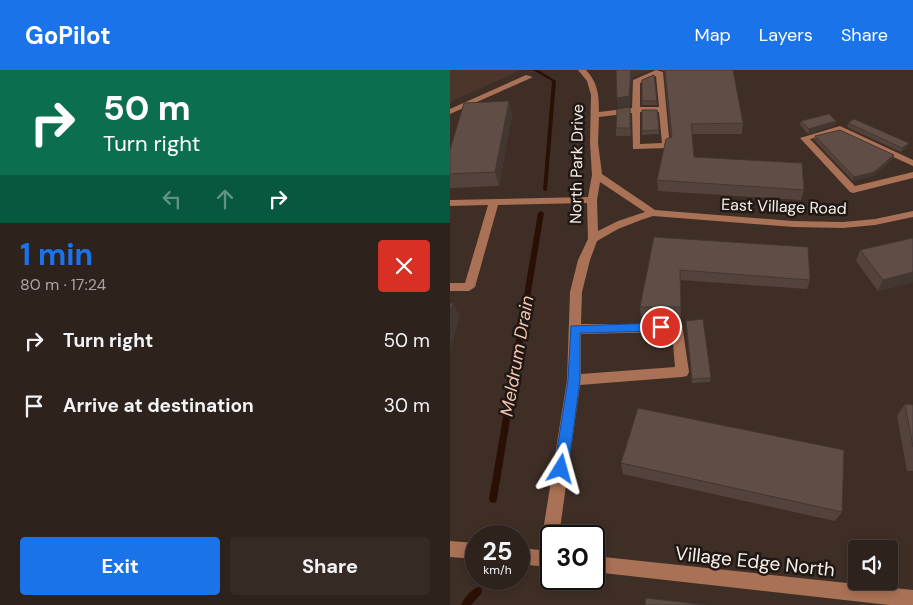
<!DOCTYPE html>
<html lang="en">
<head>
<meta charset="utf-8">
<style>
	body { margin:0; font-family:"DM Sans",sans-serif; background:#362a25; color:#f1f3f6; height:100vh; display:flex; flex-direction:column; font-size:19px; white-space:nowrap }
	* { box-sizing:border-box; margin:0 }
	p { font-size:16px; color:#a7a4a3 }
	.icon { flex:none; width:28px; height:28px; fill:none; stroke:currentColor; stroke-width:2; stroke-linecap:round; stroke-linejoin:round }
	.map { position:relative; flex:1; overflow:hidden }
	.panel { display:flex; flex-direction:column; background:#2e221c; width:450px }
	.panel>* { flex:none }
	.top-card { background:#0b6e4f; color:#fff; overflow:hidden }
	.fabs { position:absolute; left:398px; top:470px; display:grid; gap:10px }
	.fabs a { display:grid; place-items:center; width:50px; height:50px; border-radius:5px; background:#2e221c; box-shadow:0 2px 8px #0003,0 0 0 1px #493f3b; font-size:25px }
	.speed { position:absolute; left:15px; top:455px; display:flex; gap:10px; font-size:25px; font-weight:700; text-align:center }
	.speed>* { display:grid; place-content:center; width:65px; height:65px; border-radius:50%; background:#2e221c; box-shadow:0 2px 8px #0003,0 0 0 1px #493f3b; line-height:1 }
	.speed small { font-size:12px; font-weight:400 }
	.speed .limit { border:2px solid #111; border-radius:8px; background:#fff; color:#111 }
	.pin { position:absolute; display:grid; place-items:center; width:42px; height:42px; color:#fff; margin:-21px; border:2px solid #fff; border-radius:50%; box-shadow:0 1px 5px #0007 }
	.me { position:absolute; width:55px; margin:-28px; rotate:8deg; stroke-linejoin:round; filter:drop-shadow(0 0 4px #0008) }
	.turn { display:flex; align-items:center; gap:18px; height:105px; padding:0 20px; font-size:22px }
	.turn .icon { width:65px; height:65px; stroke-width:2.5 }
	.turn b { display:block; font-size:35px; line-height:42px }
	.lanes { display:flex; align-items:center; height:48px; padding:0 20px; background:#0003; justify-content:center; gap:25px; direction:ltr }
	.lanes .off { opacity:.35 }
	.round { display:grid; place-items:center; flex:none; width:52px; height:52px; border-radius:5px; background:#362a25 }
	.summary { display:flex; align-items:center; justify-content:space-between; height:85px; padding:0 20px }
	h1 { font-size:30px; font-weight:700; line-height:38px; color:#1a73e8 }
	.cta { display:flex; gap:10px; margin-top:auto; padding:10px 20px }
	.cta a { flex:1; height:58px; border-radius:5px; background:#1a73e8; color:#fff; font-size:20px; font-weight:700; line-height:58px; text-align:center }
	.cta a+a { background:#362a25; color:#f1f3f6 }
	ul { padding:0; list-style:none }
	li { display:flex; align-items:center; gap:15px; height:65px; padding:0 20px }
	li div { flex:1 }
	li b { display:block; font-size:19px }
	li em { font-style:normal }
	header { display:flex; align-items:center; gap:30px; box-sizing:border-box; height:70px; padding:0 25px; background:#1a73e8; color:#fff }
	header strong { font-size:24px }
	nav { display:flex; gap:28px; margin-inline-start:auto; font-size:18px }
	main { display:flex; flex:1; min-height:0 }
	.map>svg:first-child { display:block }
	.built { fill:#4c362b }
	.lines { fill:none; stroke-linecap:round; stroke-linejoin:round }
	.stream { fill:#2a1004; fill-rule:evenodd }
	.minor { fill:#a97155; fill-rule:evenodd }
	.wall { fill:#53433c }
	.shaded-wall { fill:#433731 }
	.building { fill:#604e46; stroke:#433731 }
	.route { fill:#1a73e8; stroke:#114b97 }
	.labels { text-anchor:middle; stroke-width:5; stroke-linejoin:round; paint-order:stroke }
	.street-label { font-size:16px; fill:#f9efe9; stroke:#1f1814 }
	.water-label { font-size:18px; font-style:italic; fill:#f3c5af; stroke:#1f1814 }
	.near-street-label { font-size:19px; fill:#f9efe9; stroke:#1f1814 }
</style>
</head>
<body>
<header>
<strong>GoPilot</strong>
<nav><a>Map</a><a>Layers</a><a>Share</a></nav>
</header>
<main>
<section class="panel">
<div class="top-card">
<div class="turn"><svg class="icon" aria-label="right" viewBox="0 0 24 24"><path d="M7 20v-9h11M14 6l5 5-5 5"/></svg><div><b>50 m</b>Turn right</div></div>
<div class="lanes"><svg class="icon off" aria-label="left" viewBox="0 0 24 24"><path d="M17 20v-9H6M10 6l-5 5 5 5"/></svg><svg class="icon off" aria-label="ahead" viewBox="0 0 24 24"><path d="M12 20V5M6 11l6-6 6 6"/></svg><svg class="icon" aria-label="right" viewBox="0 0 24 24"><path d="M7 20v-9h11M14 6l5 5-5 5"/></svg></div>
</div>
<div class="summary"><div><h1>1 min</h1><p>80 m · 17:24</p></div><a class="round" style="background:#d93025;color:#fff"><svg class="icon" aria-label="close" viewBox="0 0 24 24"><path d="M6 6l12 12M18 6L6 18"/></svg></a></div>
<ul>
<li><svg class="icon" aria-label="right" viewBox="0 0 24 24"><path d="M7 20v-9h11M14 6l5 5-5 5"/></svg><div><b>Turn right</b></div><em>50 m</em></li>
<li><svg class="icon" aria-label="arrive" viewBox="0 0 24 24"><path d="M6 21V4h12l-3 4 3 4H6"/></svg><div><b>Arrive at destination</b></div><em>30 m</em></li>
</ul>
<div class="cta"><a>Exit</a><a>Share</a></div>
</section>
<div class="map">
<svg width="463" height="535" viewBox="0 0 463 535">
	<rect width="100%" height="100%" fill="#3e2e26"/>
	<polygon class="built" points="0,0 71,0 0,32"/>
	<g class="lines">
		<g class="stream">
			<polygon points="83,0 88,0 106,11 97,120 95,121 93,120 102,11"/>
			<polygon points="91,141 94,143 47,429 46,432 43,433 40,432 39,429 88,143"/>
			<path d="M28,517L31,518L32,521L31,524L21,535H11C14,528 21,520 28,517Z"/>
		</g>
		<g class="minor">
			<path d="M128,0H136C148,13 149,25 149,42L182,38L183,10L206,0L213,2L220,78L183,79L182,43L149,47L148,73L152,104L205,140L343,151L393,152L425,149L463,141V147L425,155L393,158L343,157L203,146L191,150L168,159L147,171L140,190L132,222L131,254H232L239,302L237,306L232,307L130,315L109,466H101V497H97L69,494V478L90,480L117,310L120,222L128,190L138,169L137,133L48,135L25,217L19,221H0V213H15L38,135L0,136V130L138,127L142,105L140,73L141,25L137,11ZM206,6L209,37H190V13ZM190,42H209L212,73L190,74ZM150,112L195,142L168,151L148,161L147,130ZM222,262L225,297L131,304V264Z"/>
			<polygon points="76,5 83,7 0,44 0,39"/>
			<polygon points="390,56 463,90 463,96 389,62 360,69 405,116 463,102 463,108 403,123 400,122 350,68"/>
			<polygon points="0,471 26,473 26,489 0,487"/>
			<polygon points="144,486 463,520 463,535 439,535 144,502"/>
		</g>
	</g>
	<g class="wall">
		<polygon points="212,0 283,0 293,53 292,64 242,64 244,87 354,120 351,130 208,121 207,110 221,68 214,1"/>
		<polygon points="204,5 207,35 192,35 192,10"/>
		<polygon points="59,31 62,45 49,116 0,118 0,80"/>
		<polygon points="180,37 181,66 166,66 166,58"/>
		<polygon points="192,40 207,40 209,64 192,65"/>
		<polygon points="351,51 386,51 385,55 358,64 350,55"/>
		<polygon points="398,53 459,73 457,77 451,82 397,57"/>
		<polygon points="365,66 443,89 423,106 403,111 364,70"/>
		<polygon points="204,167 360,210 357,219 230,210 231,247 191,247 190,237"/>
		<polygon points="463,168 463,212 428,221 406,191 410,180"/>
		<polygon points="236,251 261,308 260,312 242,313"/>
		<polygon points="455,334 463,335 463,401 457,401 447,346"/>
		<polygon points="171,393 392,442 385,451 173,404"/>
	</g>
	<g class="shaded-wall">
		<polygon points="181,0 201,0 182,8 180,36 168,38 167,28"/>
		<polygon points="59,31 62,45 49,116 45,102"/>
		<polygon points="386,51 385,55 358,64 359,59"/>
		<polygon points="459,73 457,77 451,82 452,78"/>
		<polygon points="444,85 443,89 423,106 403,111 404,107"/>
		<polygon points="463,202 463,212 428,221 433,210"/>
		<polygon points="3,233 10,246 0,281 0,242"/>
	</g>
	<g class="building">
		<polygon points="166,0 181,0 179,26 167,28"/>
		<polygon points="215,0 283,0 293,53 241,54 244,87 352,93 354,120 207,110 216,69 222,67"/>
		<polygon points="204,5 207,31 192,31 192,10"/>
		<polygon points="59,31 45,102 0,104 0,80 14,33"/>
		<polygon points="180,37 180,58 166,58 167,39"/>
		<polygon points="192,40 207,40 209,60 192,61"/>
		<polygon points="379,44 386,51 359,59 351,51"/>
		<polygon points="404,49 459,73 452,78 398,53"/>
		<polygon points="390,60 444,85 424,102 404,107 365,66"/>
		<polygon points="204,167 358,177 360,210 230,200 231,237 190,237"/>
		<polygon points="463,168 463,202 433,210 410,180"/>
		<polygon points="0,233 3,233 0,242"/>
		<polygon points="253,249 261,308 242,309 236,251"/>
		<polygon points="455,334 463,335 463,377"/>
		<polygon points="188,338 394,380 392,442 171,393"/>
		<polygon points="196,528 256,535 195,535"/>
	</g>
	<polygon class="route" points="211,253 217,257 211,261 130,263 130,310 118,399 116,404 111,406 106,404 104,399 118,310 121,256"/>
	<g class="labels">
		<g class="street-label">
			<text transform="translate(126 94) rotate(-89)" y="6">North Park Drive</text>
			<text transform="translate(334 136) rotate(2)" y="6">East Village Road</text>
		</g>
		<g class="water-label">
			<text transform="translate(67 286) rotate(-80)" y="6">Meldrum Drain</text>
		</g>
		<g class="near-street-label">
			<text transform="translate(305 491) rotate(6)" y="7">Village Edge North</text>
		</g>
	</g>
</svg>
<div class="fabs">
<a><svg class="icon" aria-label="sound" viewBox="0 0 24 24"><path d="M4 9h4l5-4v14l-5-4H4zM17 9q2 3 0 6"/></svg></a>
</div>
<div class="speed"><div>25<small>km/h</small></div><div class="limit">30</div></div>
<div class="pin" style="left:211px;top:257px;background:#d93025"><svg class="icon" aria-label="arrive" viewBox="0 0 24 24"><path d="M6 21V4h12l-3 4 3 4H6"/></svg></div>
<svg class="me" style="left:111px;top:399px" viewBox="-20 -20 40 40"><path d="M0-17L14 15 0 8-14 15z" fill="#1a73e8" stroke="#fff" stroke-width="4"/></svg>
</div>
</main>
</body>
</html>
